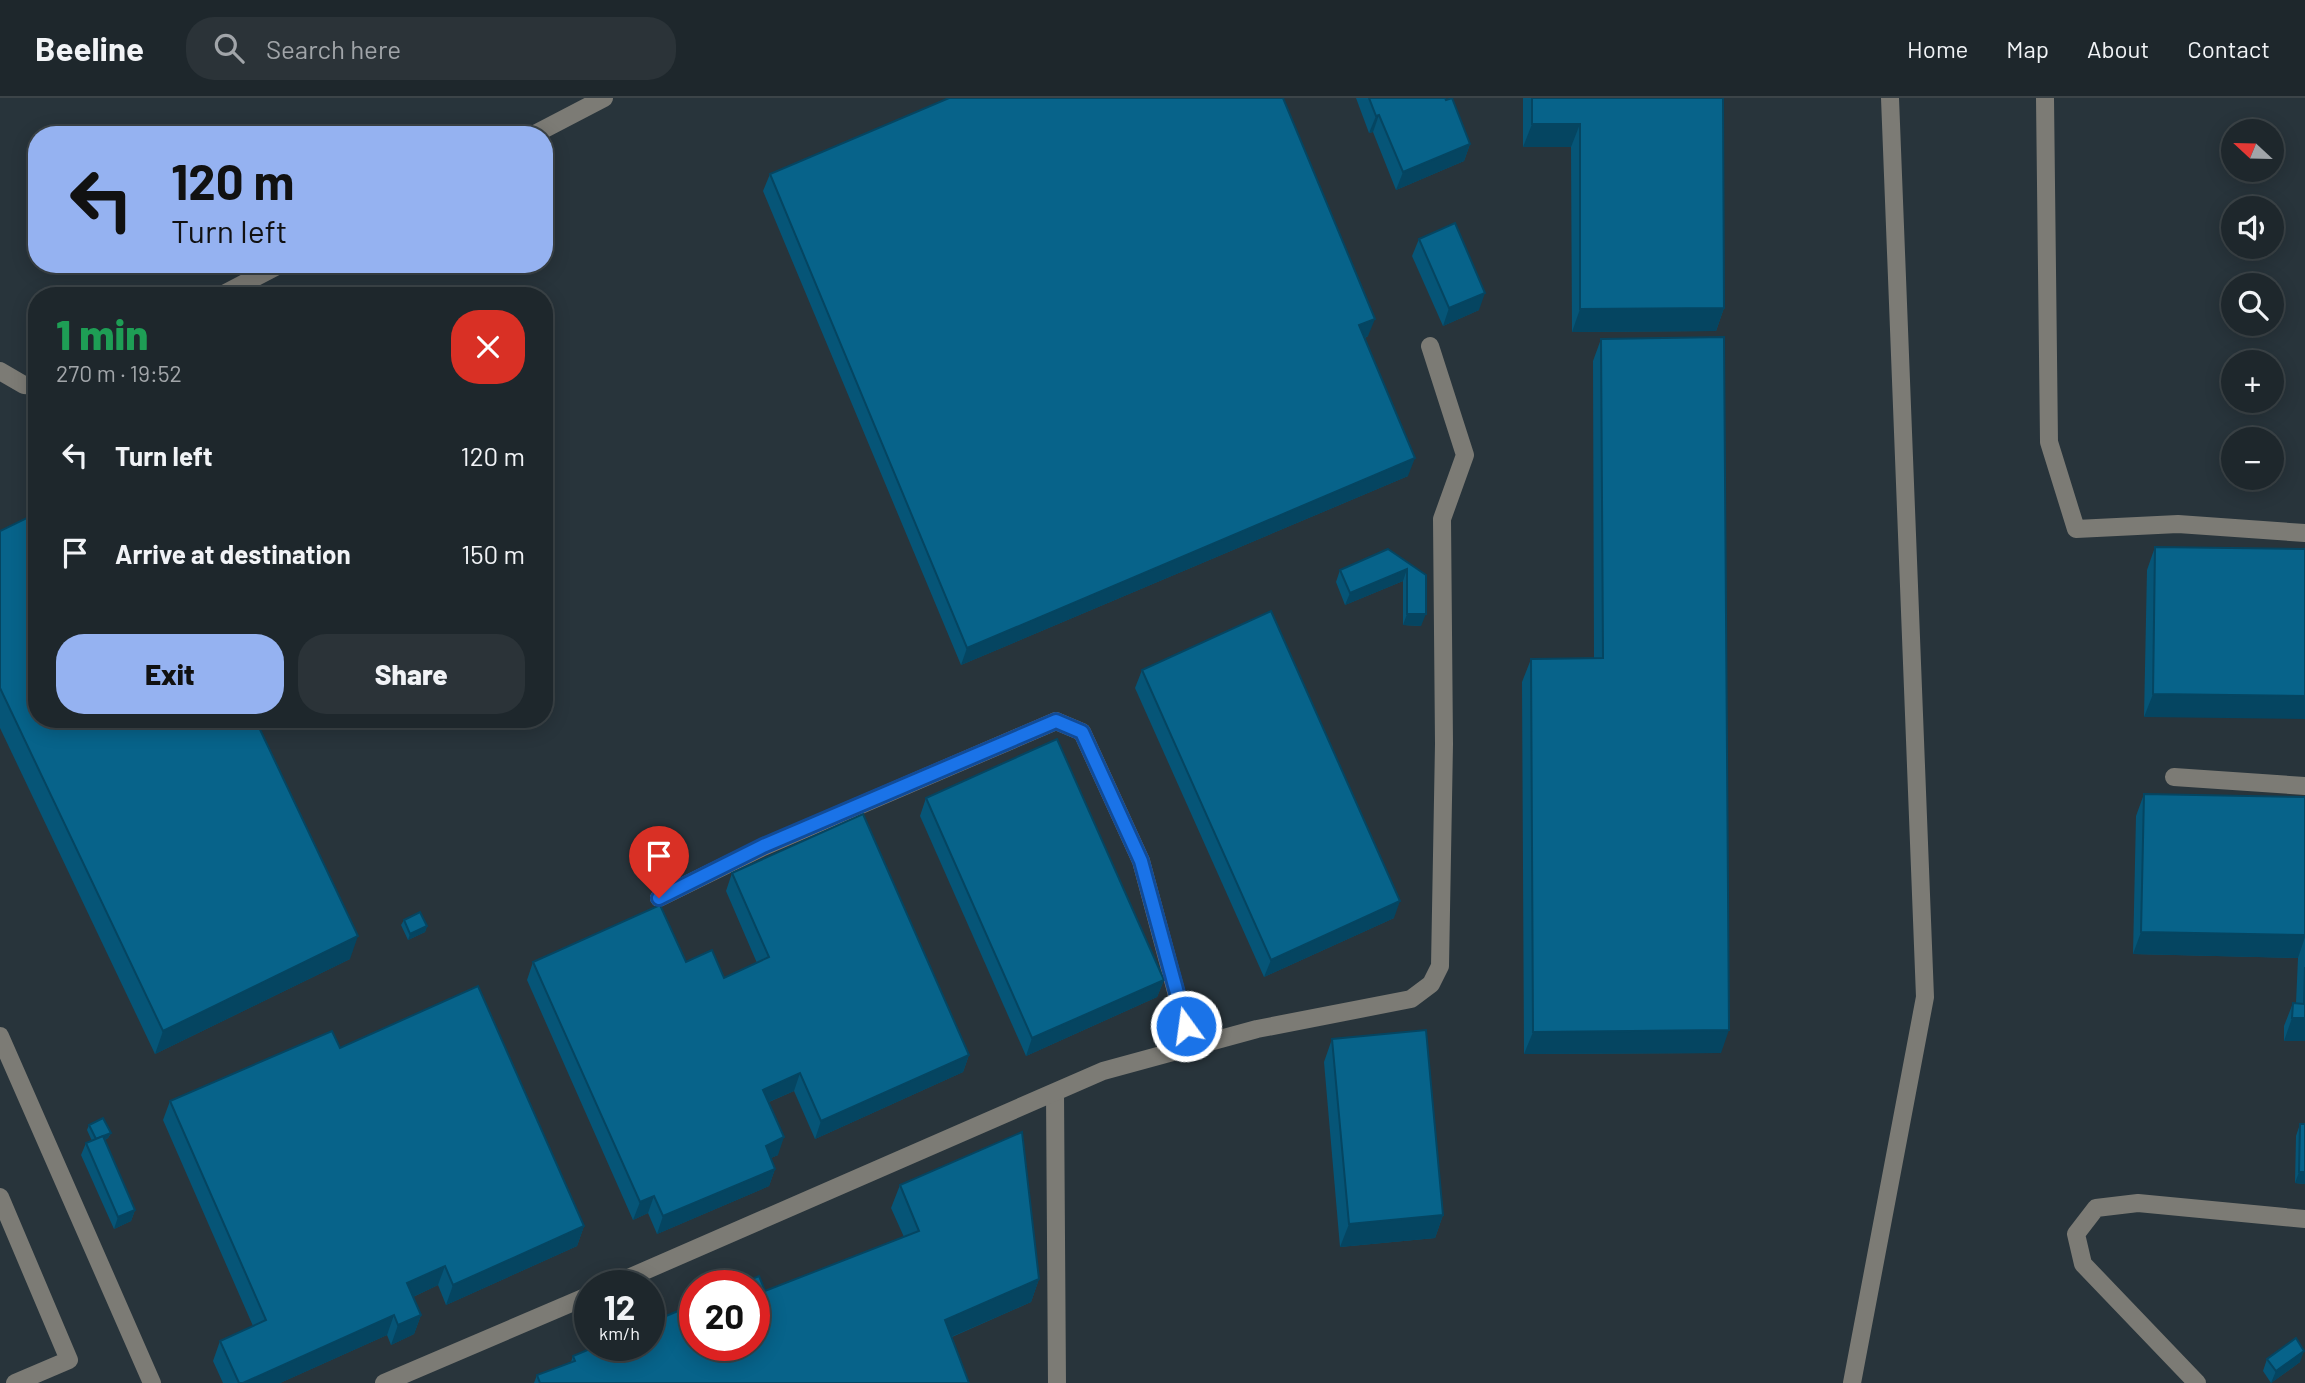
<!DOCTYPE html>
<html lang="en">
<head>
<meta charset="utf-8">
<style>
	body { margin:0; font-family:Barlow,sans-serif; background:#2b3338; color:#f1f3f6; height:100vh; display:flex; flex-direction:column; font-size:26px; white-space:nowrap }
	* { box-sizing:border-box; margin:0 }
	p { font-size:23px; color:#a1a5a9 }
	.icon { flex:none; width:38px; height:38px; fill:none; stroke:currentColor; stroke-width:2; stroke-linecap:round; stroke-linejoin:round }
	.map { position:relative; flex:1; overflow:hidden }
	.side { position:absolute; left:28px; top:189px; width:525px; height:441px; display:flex; flex-direction:column; background:#1e272c; border-radius:28px; box-shadow:0 4px 18px #0003,0 0 0 2px #3c4448 }
	.side>* { flex:none }
	.top-card { position:absolute; left:28px; top:28px; width:525px; height:147px; border-radius:28px; box-shadow:0 4px 18px #0003,0 0 0 2px #3c4448; background:#95b2f1; color:#111; overflow:hidden }
	.needle { width:46px; rotate:292deg }
	.controls { position:absolute; left:2221px; top:21px; display:grid; gap:14px }
	.controls a { display:grid; place-items:center; width:63px; height:63px; border-radius:50%; background:#1e272c; box-shadow:0 4px 18px #0003,0 0 0 2px #3c4448; font-size:35px }
	.speed { position:absolute; left:574px; top:1172px; display:flex; gap:14px; font-size:35px; font-weight:700; text-align:center }
	.speed>* { display:grid; place-content:center; width:91px; height:91px; border-radius:50%; background:#1e272c; box-shadow:0 4px 18px #0003,0 0 0 2px #3c4448; line-height:1 }
	.speed small { font-size:18px; font-weight:400 }
	.speed .limit { border:10px solid #d22; background:#fff; color:#111 }
	.pin { position:absolute; display:grid; place-items:center; width:60px; height:60px; color:#fff; margin:-72px -30px; border-radius:50% 50% 50% 0; rotate:-45deg; box-shadow:0 0 7px #0007 }
	.pin .icon { rotate:45deg }
	.me { position:absolute; width:77px; margin:-38px; rotate:346deg; stroke-linejoin:round; filter:drop-shadow(0 0 5px #0008) }
	.turn { display:flex; align-items:center; gap:24px; height:147px; padding:0 28px; font-size:32px }
	.turn .icon { width:91px; height:91px; stroke-width:2.5 }
	.turn b { display:block; font-size:49px; line-height:60px }
	.round { display:grid; place-items:center; flex:none; width:74px; height:74px; border-radius:28px; background:#2b3338 }
	.headline { display:flex; align-items:center; justify-content:space-between; height:119px; padding:0 28px }
	h1 { font-size:42px; font-weight:800; line-height:52px; color:#1e9e55 }
	.cta { display:flex; gap:14px; margin-top:auto; padding:14px 28px }
	.cta a { flex:1; height:80px; border-radius:28px; background:#95b2f1; color:#111; font-size:28px; font-weight:800; line-height:80px; text-align:center }
	.cta a+a { background:#2b3338; color:#f1f3f6 }
	ul { padding:0; list-style:none }
	li { display:flex; align-items:center; gap:21px; height:98px; padding:0 28px }
	li div { flex:1 }
	li b { display:block; font-size:26px }
	li em { font-style:normal }
	header { display:flex; align-items:center; gap:42px; box-sizing:border-box; height:98px; padding:0 35px; background:#1e272c; border-bottom:2px solid #3c4448 }
	header strong { font-size:33px }
	nav { display:flex; gap:38px; margin-inline-start:auto; font-size:24px }
	.search { width:490px; height:63px; background:#2b3338; display:flex; align-items:center; gap:18px; box-sizing:border-box; padding:0 24px; border-radius:28px; color:#a1a5a9; font-size:26px }
	.map>svg:first-child { display:block }
	.lines { fill:none; stroke-linecap:round; stroke-linejoin:round }
	.minor { stroke:#7c7b75; stroke-width:18 }
	.wall { fill:#065577 }
	.shaded-wall { fill:#054561 }
	.building { fill:#07638a; stroke:#054561; stroke-width:2 }
	.route-casing { stroke:#114b97; stroke-width:18 }
	.route { stroke:#1a73e8; stroke-width:12 }
</style>
</head>
<body>
<header>
<strong>Beeline</strong>
<div class="search"><svg class="icon" aria-label="search" viewBox="0 0 24 24"><circle cx="10" cy="10" r="6"/><path d="M15 15l6 6"/></svg>Search here</div>
<nav><a>Home</a><a>Map</a><a>About</a><a>Contact</a></nav>
</header>
<div class="map">
<svg width="2305" height="1285" viewBox="0 0 2305 1285">
	<rect width="100%" height="100%" fill="#28343b"/>
	<g class="lines">
		<g class="minor">
			<polyline points="2045,0 2049,344 2076,431 2178,426 2305,435"/>
			<polyline points="533,37 604,0"/>
			<polyline points="220,198 281,166"/>
			<polyline points="0,273 24,287 37,288"/>
			<polyline points="2174,679 2305,688"/>
			<polyline points="659,800 763,749 1056,623 1082,634 1141,763 1191,949"/>
			<polyline points="0,938 152,1285"/>
			<polyline points="1055,995 1057,1285"/>
			<polyline points="0,1099 69,1262 15,1285"/>
			<polyline points="610,1188 1103,973 1257,931 1411,901 1431,886 1440,868 1444,646 1442,421 1465,357 1430,248"/>
			<polyline points="384,1285 590,1197"/>
			<polyline points="1852,1285 1925,899 1890,0"/>
			<polyline points="2197,1285 2083,1166 2076,1136 2096,1110 2138,1105 2305,1121"/>
		</g>
	</g>
	<g class="wall">
		<polygon points="1356,0 1445,0 1470,46 1464,63 1396,92 1373,34 1369,35"/>
		<polygon points="1523,0 1723,0 1724,210 1716,233 1572,234 1571,49 1523,49"/>
		<polygon points="770,76 1368,238 1365,240 1408,378 961,567 763,93"/>
		<polygon points="1419,141 1479,212 1443,228 1412,158"/>
		<polygon points="1601,241 1721,955 1524,956 1522,584 1531,561 1594,560 1593,263"/>
		<polygon points="0,433 350,861 155,956 0,630"/>
		<polygon points="2155,449 2305,451 2144,619 2147,472"/>
		<polygon points="1388,451 1426,477 1421,528 1403,527 1403,483 1345,507 1336,484 1340,472"/>
		<polygon points="1142,572 1394,820 1264,879 1135,590"/>
		<polygon points="2144,696 2305,699 2305,943 2284,943 2284,928 2293,905 2296,905 2298,860 2133,856 2136,718"/>
		<polygon points="926,700 1164,882 1157,899 1026,958 920,718"/>
		<polygon points="732,775 969,957 963,974 815,1041 794,993 769,1004 778,1057 771,1060 775,1071 769,1088 657,1136 648,1115 633,1122 527,882 533,864 724,880 757,865 726,793"/>
		<polygon points="404,822 427,828 425,834 408,842 401,827"/>
		<polygon points="1332,941 1443,1117 1435,1140 1340,1149 1324,964"/>
		<polygon points="340,950 584,1128 577,1148 446,1207 438,1187 413,1199 421,1217 414,1236 391,1247 387,1237 280,1285 223,1285 213,1263 220,1243 253,1228 163,1022 170,1003"/>
		<polygon points="2300,1026 2305,1086 2295,1085 2296,1038"/>
		<polygon points="89,1027 111,1035 108,1040 105,1042 135,1112 131,1123 114,1131 81,1057 86,1045 92,1043 87,1032"/>
		<polygon points="900,1087 1039,1181 1031,1204 952,1239 969,1285 534,1285 537,1277 571,1264 573,1258 765,1193 904,1139 891,1110"/>
		<polygon points="2267,1261 2300,1264 2271,1285 2263,1273"/>
	</g>
	<g class="shaded-wall">
		<polygon points="1379,17 1373,34 1369,35 1376,18"/>
		<polygon points="1532,26 1580,26 1571,49 1523,49"/>
		<polygon points="1470,46 1464,63 1396,92 1403,74"/>
		<polygon points="1485,195 1479,212 1443,228 1449,210"/>
		<polygon points="1724,210 1716,233 1572,234 1580,211"/>
		<polygon points="1375,221 1368,238 1353,245 1359,227"/>
		<polygon points="1415,360 1408,378 961,567 967,550"/>
		<polygon points="1407,471 1403,483 1345,507 1350,495"/>
		<polygon points="1407,516 1426,516 1421,528 1403,527"/>
		<polygon points="2153,596 2305,598 2305,621 2144,619"/>
		<polygon points="1400,803 1394,820 1264,879 1271,862"/>
		<polygon points="427,828 425,834 408,842 410,836"/>
		<polygon points="2141,834 2305,837 2305,839 2298,860 2133,856"/>
		<polygon points="358,838 350,861 155,956 163,933"/>
		<polygon points="1164,882 1157,899 1026,958 1032,940"/>
		<polygon points="2292,920 2305,920 2305,943 2284,943"/>
		<polygon points="1729,932 1721,955 1524,956 1533,934"/>
		<polygon points="969,957 963,974 815,1041 821,1023"/>
		<polygon points="800,975 794,993 757,1009 763,992"/>
		<polygon points="111,1035 108,1040 94,1047 96,1041"/>
		<polygon points="784,1039 778,1057 759,1065 766,1048"/>
		<polygon points="775,1071 769,1088 657,1136 663,1118"/>
		<polygon points="2299,1074 2305,1074 2305,1086 2295,1085"/>
		<polygon points="654,1098 648,1115 633,1122 640,1104"/>
		<polygon points="135,1112 131,1123 114,1131 118,1119"/>
		<polygon points="1443,1117 1435,1140 1340,1149 1349,1126"/>
		<polygon points="584,1128 577,1148 446,1207 453,1187"/>
		<polygon points="445,1168 438,1187 400,1205 407,1185"/>
		<polygon points="1039,1181 1031,1204 937,1245 945,1222"/>
		<polygon points="394,1217 387,1237 280,1285 243,1285"/>
		<polygon points="421,1217 414,1236 391,1247 398,1227"/>
		<polygon points="2304,1253 2300,1264 2271,1285 2276,1273"/>
	</g>
	<g class="building">
		<polygon points="949,0 1283,0 1375,221 1359,227 1415,360 967,550 770,76"/>
		<polygon points="1369,0 1445,0 1446,2 1452,0 1470,46 1403,74 1379,17 1376,18"/>
		<polygon points="1532,0 1723,0 1724,210 1580,211 1580,26 1532,26"/>
		<polygon points="1455,125 1485,195 1449,210 1419,141"/>
		<polygon points="1724,239 1729,932 1533,934 1531,561 1603,560 1601,241"/>
		<polygon points="37,415 37,621 255,621 358,838 163,933 0,590 0,433"/>
		<polygon points="2155,449 2305,451 2305,598 2153,596"/>
		<polygon points="1388,451 1426,477 1426,516 1407,516 1407,471 1350,495 1340,472"/>
		<polygon points="1271,513 1400,803 1271,862 1142,572"/>
		<polygon points="1057,641 1164,882 1032,940 926,700"/>
		<polygon points="2144,696 2305,699 2305,837 2141,834"/>
		<polygon points="863,716 969,957 821,1023 800,975 763,992 784,1039 766,1048 775,1071 663,1118 654,1098 640,1104 533,864 660,807 686,864 712,852 724,880 769,859 732,775"/>
		<polygon points="420,814 427,828 410,836 404,822"/>
		<polygon points="2305,869 2305,920 2292,920 2293,905 2304,906"/>
		<polygon points="478,888 584,1128 453,1187 445,1168 407,1185 421,1217 398,1227 394,1217 243,1285 239,1285 220,1243 266,1222 170,1003 332,933 340,950"/>
		<polygon points="1426,932 1443,1117 1349,1126 1332,941"/>
		<polygon points="103,1020 111,1035 96,1041 89,1027"/>
		<polygon points="2300,1026 2305,1026 2305,1074 2299,1074"/>
		<polygon points="1022,1034 1039,1181 945,1222 969,1285 540,1285 537,1277 575,1263 573,1258 597,1248 649,1248 649,1225 695,1206 695,1248 754,1248 754,1188 735,1188 759,1178 765,1193 919,1133 900,1087"/>
		<polygon points="103,1038 135,1112 118,1119 86,1045"/>
		<polygon points="2296,1240 2304,1253 2276,1273 2267,1261"/>
	</g>
	<g class="lines">
		<g class="route-casing">
			<polyline id="route" points="659,800 763,748 1056,623 1082,634 1141,763 1186,928"/>
		</g>
		<use href="#route" class="route"/>
	</g>
</svg>
<div class="controls">
<a><svg class="needle" viewBox="-14 -14 28 28"><path d="M0-13l5 13h-10z" fill="#e53935"/><path d="M0 13l5-13h-10z" fill="#a1a5a9"/></svg></a>
<a><svg class="icon" aria-label="sound" viewBox="0 0 24 24"><path d="M4 9h4l5-4v14l-5-4H4zM17 9q2 3 0 6"/></svg></a>
<a><svg class="icon" aria-label="search" viewBox="0 0 24 24"><circle cx="10" cy="10" r="6"/><path d="M15 15l6 6"/></svg></a>
<a>+</a>
<a>−</a>
</div>
<div class="speed"><div>12<small>km/h</small></div><div class="limit">20</div></div>
<div class="pin" style="left:659px;top:800px;background:#d93025"><svg class="icon" aria-label="arrive" viewBox="0 0 24 24"><path d="M6 21V4h12l-3 4 3 4H6"/></svg></div>
<svg class="me" style="left:1186px;top:928px" viewBox="-20 -20 40 40"><circle r="17" fill="#1a73e8" stroke="#fff" stroke-width="3"/><path d="M0-11L8 9 0 5-8 9z" fill="#fff"/></svg>
<div class="top-card">
<div class="turn"><svg class="icon" aria-label="left" viewBox="0 0 24 24"><path d="M17 20v-9H6M10 6l-5 5 5 5"/></svg><div><b>120 m</b>Turn left</div></div>
</div>
<section class="side">
<div class="headline"><div><h1>1 min</h1><p>270 m · 19:52</p></div><a class="round" style="background:#d93025;color:#fff"><svg class="icon" aria-label="close" viewBox="0 0 24 24"><path d="M6 6l12 12M18 6L6 18"/></svg></a></div>
<ul>
<li><svg class="icon" aria-label="left" viewBox="0 0 24 24"><path d="M17 20v-9H6M10 6l-5 5 5 5"/></svg><div><b>Turn left</b></div><em>120 m</em></li>
<li><svg class="icon" aria-label="arrive" viewBox="0 0 24 24"><path d="M6 21V4h12l-3 4 3 4H6"/></svg><div><b>Arrive at destination</b></div><em>150 m</em></li>
</ul>
<div class="cta"><a>Exit</a><a>Share</a></div>
</section>
</div>
</body>
</html>
